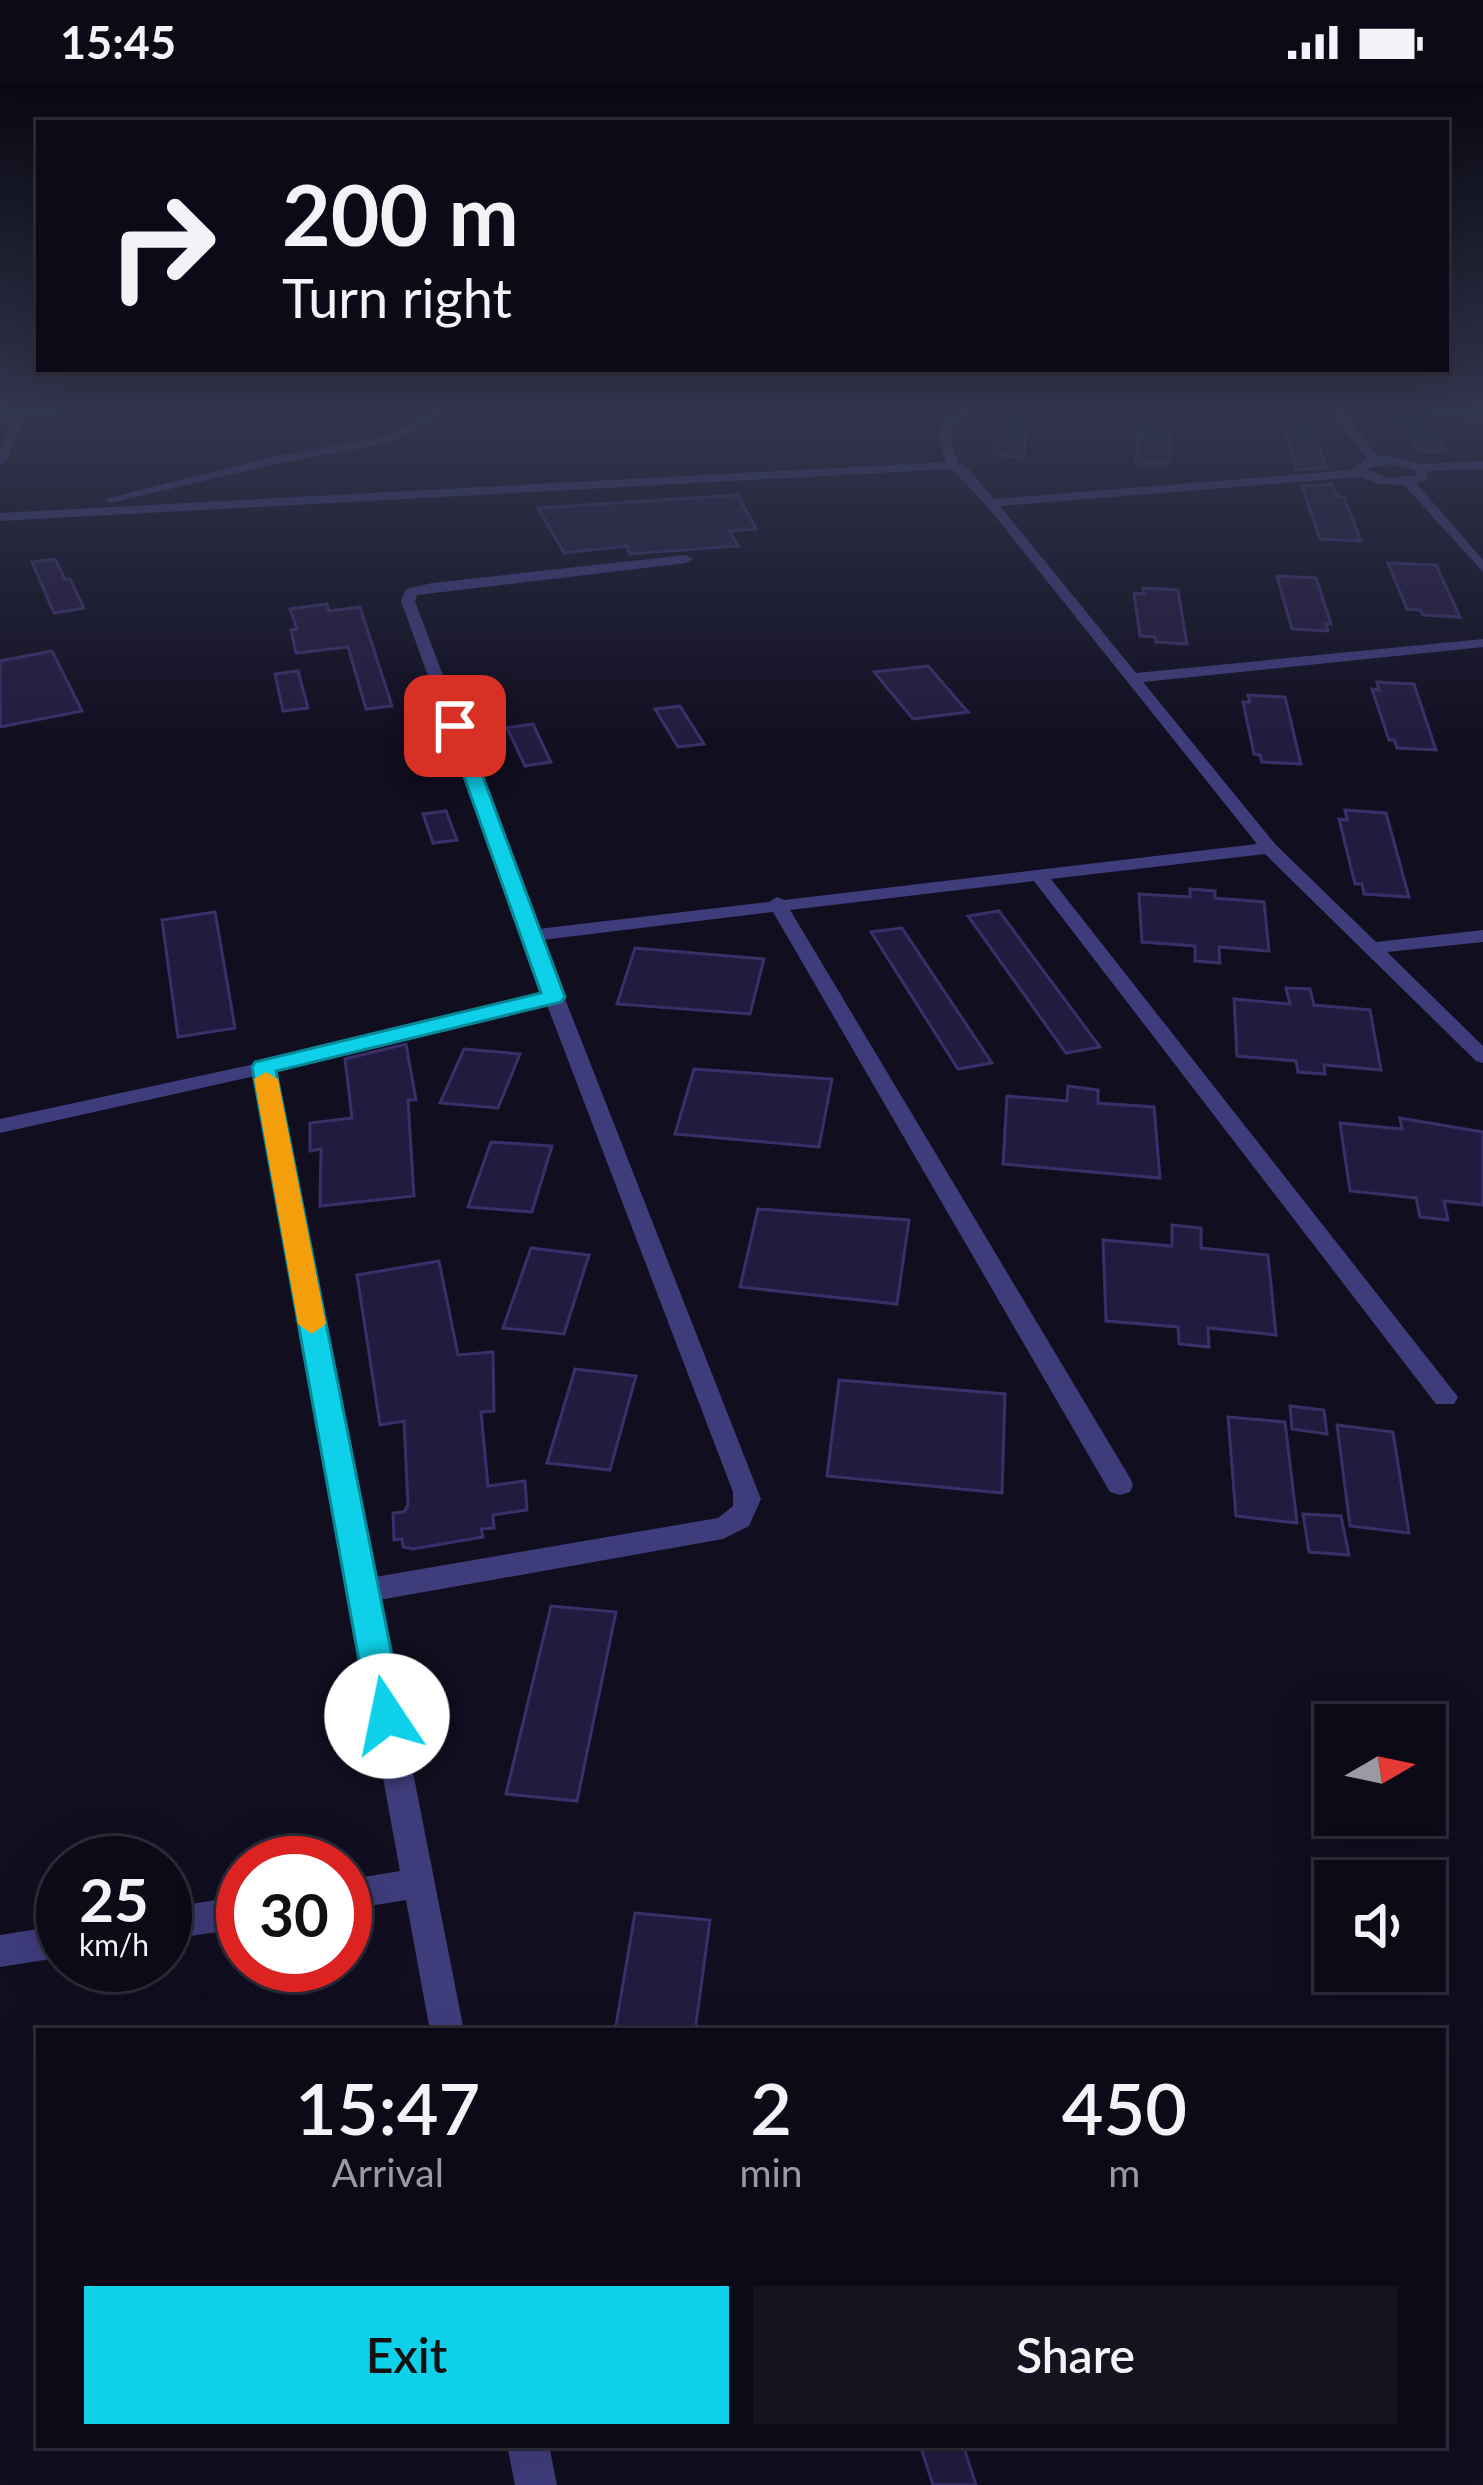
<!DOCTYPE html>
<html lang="en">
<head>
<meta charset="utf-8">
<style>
	body { margin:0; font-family:Lato,sans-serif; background:#161321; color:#f1f3f6; height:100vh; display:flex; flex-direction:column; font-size:45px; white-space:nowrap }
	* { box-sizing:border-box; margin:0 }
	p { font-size:39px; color:#9a9aa2 }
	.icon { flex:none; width:66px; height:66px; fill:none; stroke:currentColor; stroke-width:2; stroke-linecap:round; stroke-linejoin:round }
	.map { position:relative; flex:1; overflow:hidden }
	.panel { position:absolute; left:36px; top:1944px; width:1410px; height:420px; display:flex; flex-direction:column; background:#0d0a18; border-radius:0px; box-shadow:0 12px 48px #0002,0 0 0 3px #2d2b37 }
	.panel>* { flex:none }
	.banner { position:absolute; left:36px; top:36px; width:1413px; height:252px; border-radius:0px; box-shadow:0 12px 48px #0002,0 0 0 3px #2d2b37; background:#0d0a18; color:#f1f3f6; overflow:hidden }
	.needle { width:78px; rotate:81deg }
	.controls { position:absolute; left:1314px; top:1620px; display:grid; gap:24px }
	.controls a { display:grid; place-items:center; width:132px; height:132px; border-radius:0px; background:#0d0a18; box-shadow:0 12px 48px #0002,0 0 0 3px #2d2b37; font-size:60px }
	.speed { position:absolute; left:36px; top:1752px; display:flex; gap:24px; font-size:60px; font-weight:700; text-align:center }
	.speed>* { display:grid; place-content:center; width:156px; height:156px; border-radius:50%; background:#0d0a18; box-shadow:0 12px 48px #0002,0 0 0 3px #2d2b37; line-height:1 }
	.speed small { font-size:30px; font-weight:400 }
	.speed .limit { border:18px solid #d22; background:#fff; color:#111 }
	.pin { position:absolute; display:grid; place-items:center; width:102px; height:102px; color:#fff; margin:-51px; border-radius:24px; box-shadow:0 6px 18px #0006 }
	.me { position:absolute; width:132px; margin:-66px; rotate:349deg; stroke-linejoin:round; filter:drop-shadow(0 0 9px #0008) }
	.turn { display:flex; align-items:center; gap:42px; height:252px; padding:0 48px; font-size:54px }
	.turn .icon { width:156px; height:156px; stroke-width:2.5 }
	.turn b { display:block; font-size:84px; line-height:102px }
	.eta { display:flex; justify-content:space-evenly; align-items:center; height:204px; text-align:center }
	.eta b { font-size:72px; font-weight:600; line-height:84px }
	.button { display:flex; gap:24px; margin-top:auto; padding:24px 48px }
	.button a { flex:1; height:138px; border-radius:0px; background:#0ed1e9; color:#111; font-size:48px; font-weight:600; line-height:138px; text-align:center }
	.button a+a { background:#161321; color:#f1f3f6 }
	.status { display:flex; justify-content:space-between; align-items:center; height:84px; padding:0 60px; background:#0d0a18; direction:ltr }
	.status svg { height:33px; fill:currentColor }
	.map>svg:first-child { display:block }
	.building { fill:#231b3f; stroke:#3b2f6a; stroke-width:3 }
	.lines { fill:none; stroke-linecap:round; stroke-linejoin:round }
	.street { fill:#3f3c7c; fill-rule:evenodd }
	.route { fill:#0ed1e9; stroke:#098897; stroke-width:3 }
	.slow { fill:#f59e0b }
</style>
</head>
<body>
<div class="status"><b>15:45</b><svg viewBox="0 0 49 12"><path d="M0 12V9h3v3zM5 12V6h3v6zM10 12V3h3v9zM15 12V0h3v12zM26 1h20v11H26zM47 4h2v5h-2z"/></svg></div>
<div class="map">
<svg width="1483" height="2401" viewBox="0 0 1483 2401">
	<rect width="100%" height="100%" fill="#110e20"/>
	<g class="building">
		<polygon points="1396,335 1428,335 1446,367 1418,367"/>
		<polygon points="998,337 1025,338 1024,375 992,369"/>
		<polygon points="1284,339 1311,340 1326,384 1296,386"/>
		<polygon points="1138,342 1170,348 1170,376 1165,380 1136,379"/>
		<polygon points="1332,400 1337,412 1344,413 1361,457 1320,455 1302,402"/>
		<polygon points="738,411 756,445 730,447 738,462 630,470 627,462 564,469 538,424"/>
		<polygon points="55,475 65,495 70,495 84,524 54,529 32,478"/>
		<polygon points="1388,479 1436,481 1460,533 1423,531 1420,526 1407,525"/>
		<polygon points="1277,492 1316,494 1331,540 1326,540 1328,547 1292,545"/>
		<polygon points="1143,504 1178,506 1187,560 1156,558 1155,553 1140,552 1134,509 1144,510"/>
		<polygon points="327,520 329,527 360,523 392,622 366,625 348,563 296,569 291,546 297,545 290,525"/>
		<polygon points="52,567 82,627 0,643 0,577"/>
		<polygon points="928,582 968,628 913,635 874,588"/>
		<polygon points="298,587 308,624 283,627 275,590"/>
		<polygon points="1377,598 1414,600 1436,666 1397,664 1394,656 1389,656 1372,605 1379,606"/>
		<polygon points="1248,611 1285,613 1301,680 1262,678 1260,671 1254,670 1243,618 1250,618"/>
		<polygon points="680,622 704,660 678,663 655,625"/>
		<polygon points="533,640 551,678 525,682 507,644"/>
		<polygon points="1345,726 1386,729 1409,813 1364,810 1362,800 1355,800 1339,735 1347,736"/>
		<polygon points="446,727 457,756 433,759 423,730"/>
		<polygon points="1190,805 1215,807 1215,814 1264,818 1269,867 1219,863 1220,879 1195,877 1195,862 1142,858 1139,810 1190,813"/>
		<polygon points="999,827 1100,963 1066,969 968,832"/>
		<polygon points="215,828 235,944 178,953 162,836"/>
		<polygon points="902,844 992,979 958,985 871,848"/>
		<polygon points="635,864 764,875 750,930 617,920"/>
		<polygon points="1286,904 1310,905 1314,921 1370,926 1381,986 1324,981 1325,990 1298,988 1296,977 1237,972 1234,915 1290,920"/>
		<polygon points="406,960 416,1016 408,1016 414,1112 320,1122 321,1065 310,1067 310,1039 352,1034 345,975"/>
		<polygon points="464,965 520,970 498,1024 440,1019"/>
		<polygon points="694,985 832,995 819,1063 675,1050"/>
		<polygon points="1068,1002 1098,1006 1098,1019 1154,1023 1160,1094 1003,1080 1007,1012 1067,1017"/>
		<polygon points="1400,1034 1483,1048 1483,1121 1444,1117 1448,1136 1420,1133 1416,1114 1350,1107 1340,1039 1402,1045"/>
		<polygon points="491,1058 552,1062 532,1128 468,1123"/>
		<polygon points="758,1125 909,1136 897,1220 740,1203"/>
		<polygon points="1172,1141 1201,1144 1201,1164 1268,1171 1276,1251 1208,1244 1209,1263 1179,1260 1178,1243 1106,1237 1103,1156 1172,1162"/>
		<polygon points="531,1164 589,1171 564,1250 503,1244"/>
		<polygon points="439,1177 458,1271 493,1268 494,1327 481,1328 488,1402 525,1397 527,1426 493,1431 494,1444 481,1445 483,1453 413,1465 403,1463 402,1455 394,1456 393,1429 404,1428 408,1421 404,1337 380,1341 357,1191"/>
		<polygon points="575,1285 636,1292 610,1386 547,1379"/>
		<polygon points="839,1296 1005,1310 1002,1409 827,1392"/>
		<polygon points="1290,1322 1324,1326 1327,1350 1292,1345"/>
		<polygon points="1228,1333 1285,1338 1297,1439 1236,1432"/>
		<polygon points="1337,1341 1393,1348 1409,1449 1350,1442"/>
		<polygon points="1303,1430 1341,1432 1349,1471 1309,1468"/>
		<polygon points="551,1522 616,1528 577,1717 506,1710"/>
		<polygon points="635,1829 710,1836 695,1947 615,1947"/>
		<polygon points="920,2361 963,2361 976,2401 933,2401"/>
	</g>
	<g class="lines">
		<g class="street">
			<polygon points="17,327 28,327 6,377 0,381 0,364"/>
			<polygon points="431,327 444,327 392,358 271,381 111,419 105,415 271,373 385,353"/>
			<path d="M964,327H978L952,342V360L958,379L965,381L994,415L1352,386L1367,374L1330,327H1341L1379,373L1392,372L1420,380L1483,377V385L1427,387V396L1416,399L1483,476V488L1404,401L1380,400L1360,393L1000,422L1136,589L1483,555V563L1143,598L1275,760L1376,858L1483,846V858L1387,868L1483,962V979L1476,977L1265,770L1051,795L1458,1313L1454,1320H1436L1034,797L790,826L1130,1394L1133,1401L1130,1408L1120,1411L1110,1408L773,828L542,856L761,1415L749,1442L723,1455L379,1516L464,1947H430L406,1816L345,1826V1796L400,1787L255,992L0,1049V1035L264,978L543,910L401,517L406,505L432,499L686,471L693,475L686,479L417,511L415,517L538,845L769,818L777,813L784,816L1257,760L987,422L952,385L0,437V429L946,378L940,360V340ZM1392,380L1415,386L1416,391L1388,394L1364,385ZM547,921L733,1408V1422L718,1434L375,1493L275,988Z"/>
			<polygon points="243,1812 243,1844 165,1856 165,1824"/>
			<polygon points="63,1841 63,1873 0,1883 0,1851"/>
			<polygon points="507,2361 549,2361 557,2401 515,2401"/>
		</g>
	</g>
	<linearGradient id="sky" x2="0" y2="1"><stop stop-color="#090812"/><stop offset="0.49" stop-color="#32364e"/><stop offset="1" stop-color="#32364e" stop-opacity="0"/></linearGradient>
	<rect width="1483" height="663" fill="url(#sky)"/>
	<polygon class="route" points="455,637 464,642 565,913 561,918 276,987 404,1632 399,1643 387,1647 375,1643 369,1632 252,983 255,978 541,909 446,642"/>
	<polygon class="slow" points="266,988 278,995 326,1240 312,1250 298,1240 254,995"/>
</svg>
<div class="controls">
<a><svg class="needle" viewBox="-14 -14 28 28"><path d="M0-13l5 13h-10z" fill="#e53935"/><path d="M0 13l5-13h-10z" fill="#9a9aa2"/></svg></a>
<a><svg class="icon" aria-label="sound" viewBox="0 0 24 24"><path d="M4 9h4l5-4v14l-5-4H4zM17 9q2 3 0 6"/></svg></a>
</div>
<div class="speed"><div>25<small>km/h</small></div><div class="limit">30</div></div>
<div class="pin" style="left:455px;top:642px;background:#d93025"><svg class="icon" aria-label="arrive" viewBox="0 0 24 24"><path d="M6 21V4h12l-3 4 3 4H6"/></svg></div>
<svg class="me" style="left:387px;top:1632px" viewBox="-20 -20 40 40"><circle r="19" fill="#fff"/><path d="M0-13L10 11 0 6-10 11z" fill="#0ed1e9"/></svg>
<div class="banner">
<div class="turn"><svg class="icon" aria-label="right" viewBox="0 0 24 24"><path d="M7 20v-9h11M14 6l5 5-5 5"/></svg><div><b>200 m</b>Turn right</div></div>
</div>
<section class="panel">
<div class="eta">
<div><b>15:47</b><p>Arrival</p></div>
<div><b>2</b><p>min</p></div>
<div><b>450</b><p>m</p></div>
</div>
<div class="button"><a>Exit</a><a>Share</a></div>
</section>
</div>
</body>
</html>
